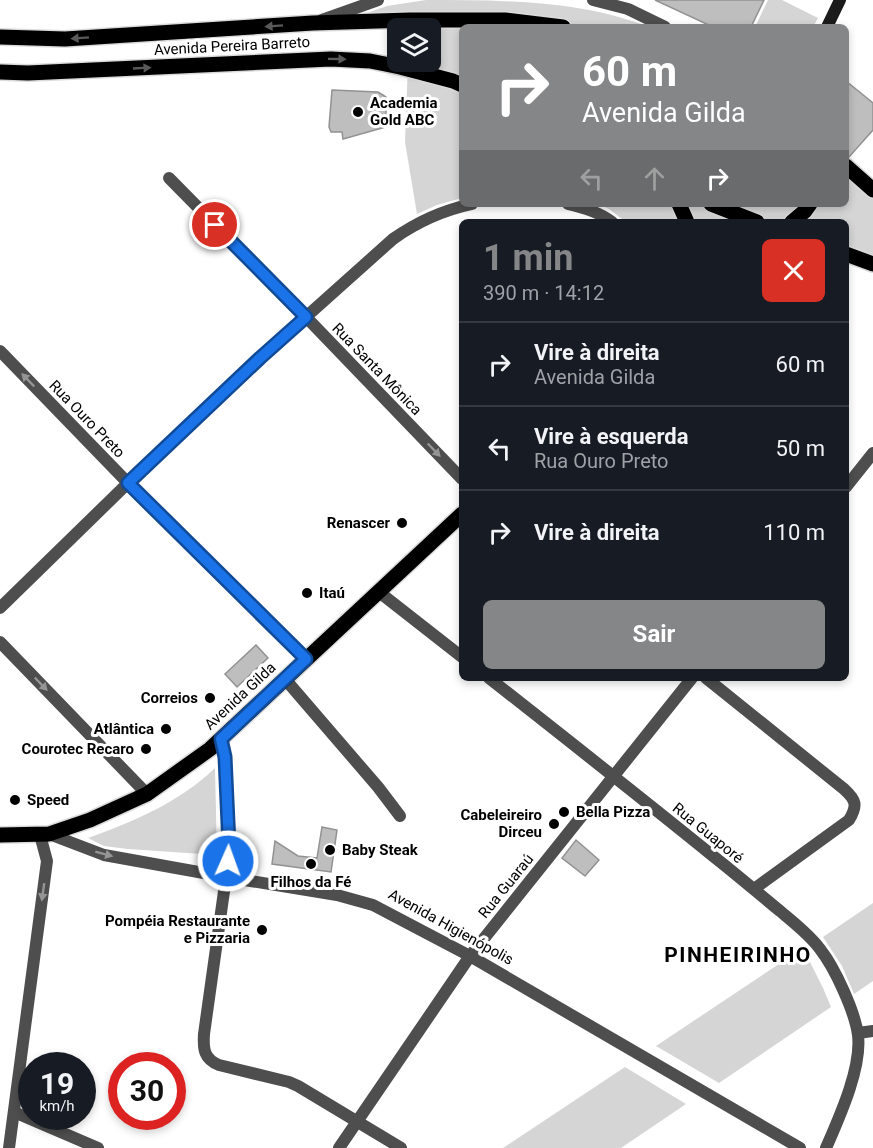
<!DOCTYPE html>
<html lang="pt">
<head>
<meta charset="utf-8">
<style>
	body { margin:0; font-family:Roboto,sans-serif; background:#20242c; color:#f1f3f6; height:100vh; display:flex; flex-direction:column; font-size:22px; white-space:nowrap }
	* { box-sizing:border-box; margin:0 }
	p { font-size:20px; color:#9ea1a6 }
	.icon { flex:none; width:33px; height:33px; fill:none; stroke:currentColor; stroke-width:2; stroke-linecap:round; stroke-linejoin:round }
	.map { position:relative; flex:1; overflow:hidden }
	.sheet { position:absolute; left:459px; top:219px; width:390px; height:462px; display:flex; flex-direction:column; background:#171b24; border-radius:9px; box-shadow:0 3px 9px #0003 }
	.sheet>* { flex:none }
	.banner { position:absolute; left:459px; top:24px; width:390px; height:183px; border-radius:9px; box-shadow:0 3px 9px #0003; background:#858687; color:#fff; overflow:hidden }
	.tools { position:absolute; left:387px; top:18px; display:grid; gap:12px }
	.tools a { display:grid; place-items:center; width:54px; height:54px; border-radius:9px; background:#171b24; box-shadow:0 3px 9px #0003; font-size:30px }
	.speed { position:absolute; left:18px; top:1052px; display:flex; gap:12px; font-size:30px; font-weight:700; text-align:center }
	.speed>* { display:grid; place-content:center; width:78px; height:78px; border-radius:50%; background:#171b24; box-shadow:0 3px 9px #0003; line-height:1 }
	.speed small { font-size:15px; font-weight:400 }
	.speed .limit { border:9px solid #d22; background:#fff; color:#111 }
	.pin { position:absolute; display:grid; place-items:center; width:51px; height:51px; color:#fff; margin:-26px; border:3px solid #fff; border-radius:50%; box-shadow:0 2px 6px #0007 }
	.me { position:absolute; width:66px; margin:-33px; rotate:2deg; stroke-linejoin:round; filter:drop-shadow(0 0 4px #0008) }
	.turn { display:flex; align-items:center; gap:21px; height:126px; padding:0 24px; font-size:27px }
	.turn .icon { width:78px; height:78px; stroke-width:2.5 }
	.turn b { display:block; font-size:42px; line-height:51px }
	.lanes { display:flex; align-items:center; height:57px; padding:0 24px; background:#0003; justify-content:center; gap:30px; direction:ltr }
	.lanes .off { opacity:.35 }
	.round { display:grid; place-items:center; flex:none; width:63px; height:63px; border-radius:9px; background:#20242c }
	.overview { display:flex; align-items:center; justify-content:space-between; height:102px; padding:0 24px }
	h1 { font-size:36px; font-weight:700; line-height:45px; color:#858687 }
	.button { display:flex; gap:12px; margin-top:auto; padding:12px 24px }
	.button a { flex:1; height:69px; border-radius:9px; background:#858687; color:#fff; font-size:24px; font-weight:700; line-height:69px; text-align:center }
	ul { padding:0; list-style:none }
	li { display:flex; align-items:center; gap:18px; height:84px; padding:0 24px; border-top:2px solid #363941 }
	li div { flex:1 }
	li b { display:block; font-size:22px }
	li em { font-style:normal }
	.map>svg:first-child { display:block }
	.green { fill:#d5d5d5 }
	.building { fill:#bebebe; stroke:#929292; stroke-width:1.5 }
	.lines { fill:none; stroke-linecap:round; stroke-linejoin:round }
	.primary-casing { stroke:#dbdbdb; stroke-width:18 }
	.street { stroke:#4e4e4e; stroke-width:12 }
	.secondary { stroke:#1b1b1b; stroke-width:12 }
	.primary { stroke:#000; stroke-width:15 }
	.oneway { fill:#595959 }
	.oneway2 { fill:#959595 }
	.route-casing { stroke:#114b97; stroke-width:15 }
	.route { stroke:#1a73e8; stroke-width:10 }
	.poi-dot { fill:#000; stroke:#fff; stroke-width:2 }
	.labels { text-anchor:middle; stroke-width:6; stroke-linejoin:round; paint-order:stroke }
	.street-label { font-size:15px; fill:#000; stroke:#fff }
	.poi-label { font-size:15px; font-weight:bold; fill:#000; stroke:#fff; text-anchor:end }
	.district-label { font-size:21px; font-weight:bold; letter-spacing:1.5px; fill:#000; stroke:#fff }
</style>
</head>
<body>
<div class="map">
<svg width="873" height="1148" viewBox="0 0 873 1148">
	<rect width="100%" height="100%" fill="#fff"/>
	<g class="green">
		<path d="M426,0C500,0 580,0 649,27H462V198L437,205L417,214L405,142L408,62H430V28H398L361,15L387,6Z"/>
		<polygon points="768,0 782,0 818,18 813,27 755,27"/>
		<polygon points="846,175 873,199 873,256 846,246 846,222 626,222 609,209 599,204 846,204"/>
		<path d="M215,768L217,855L128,849L104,846L88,838C133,822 180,802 215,768Z"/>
		<polygon points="873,903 873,981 854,994 842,966 823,937"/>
		<polygon points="803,948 823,988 831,1007 719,1083 656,1046"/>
		<polygon points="625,1067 686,1104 621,1148 503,1148"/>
	</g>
	<g class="building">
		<polygon points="655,0 764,0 751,27 713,27"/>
		<polygon points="846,81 873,103 873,130 849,157 846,156"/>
		<polygon points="332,90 378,92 386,97 386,127 343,139 342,132 331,132 329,127"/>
		<polygon points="256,645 268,658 237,687 225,674"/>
		<polygon points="322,827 337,830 331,872 272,864 275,841 298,856 317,858"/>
		<polygon points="576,840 599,860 585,876 562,858"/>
	</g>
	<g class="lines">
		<g class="primary-casing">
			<g id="primary">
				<polyline points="0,37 65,39 313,23 410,20 505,20 563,27"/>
				<polyline points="0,72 28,73 331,59 370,61 400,67 453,81 462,85"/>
				<polyline points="846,166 873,190"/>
				<polyline points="679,204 687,222"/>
				<polyline points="711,204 757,222"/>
				<polyline points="792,222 805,211 810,204"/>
				<polyline points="846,254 873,264"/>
				<polyline points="0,835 49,834 90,820 147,794 210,749 462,514"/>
			</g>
		</g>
		<g class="street">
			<polyline points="593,0 628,9 665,27"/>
			<polyline points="322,20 378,0"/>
			<polyline points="169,178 306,317 462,479"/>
			<path d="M568,204C584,208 599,212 612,222"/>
			<polyline points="0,351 128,483 306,659"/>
			<polyline points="846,487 873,453"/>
			<polyline points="379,592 462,657"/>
			<path d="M0,608L128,483L260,358L393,239C417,222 444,210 472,204"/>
			<polyline points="0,642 147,794"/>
			<path d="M489,678C564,737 639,796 713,856C736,874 758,893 780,911C794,923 809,934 820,949C835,968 855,1012 858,1035C862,1068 839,1118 826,1148"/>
			<path d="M706,678L844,789C856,800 858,805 849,820L754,889"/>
			<polyline points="285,679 378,787 400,816"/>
			<path d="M221,739L225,757L229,845L226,877L204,1034C203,1049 204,1059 219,1065L289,1082L298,1086L401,1148"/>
			<polyline points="49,834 104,855 226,877 337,895 373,905 470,956 800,1148"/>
			<polyline points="858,1033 873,1031"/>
			<polyline points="14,1112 98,1148"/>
			<polyline points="9,1148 47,861 40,835"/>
			<polyline points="339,1148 470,956 692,678"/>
		</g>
		<polyline class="secondary" points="827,27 840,0"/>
		<use href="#primary" class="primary"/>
	</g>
	<defs><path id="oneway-solid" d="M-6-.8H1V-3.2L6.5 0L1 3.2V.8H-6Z" transform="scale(1.5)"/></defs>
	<g class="oneway">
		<use href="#oneway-solid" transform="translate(274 26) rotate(176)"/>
		<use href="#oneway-solid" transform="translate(80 38) rotate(176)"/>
		<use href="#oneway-solid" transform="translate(337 59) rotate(1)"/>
		<use href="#oneway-solid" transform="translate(142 68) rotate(-3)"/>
	</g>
	<g class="oneway2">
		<use href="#oneway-solid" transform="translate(28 380) rotate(-134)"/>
		<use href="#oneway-solid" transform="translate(434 450) rotate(46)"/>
		<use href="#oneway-solid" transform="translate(41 684) rotate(46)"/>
		<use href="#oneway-solid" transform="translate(104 854) rotate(15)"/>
		<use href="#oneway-solid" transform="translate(43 892) rotate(98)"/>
	</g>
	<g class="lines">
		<g class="route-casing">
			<polyline id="route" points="215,225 306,317 260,358 128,483 306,659 221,739 225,757 229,845 228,861"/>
		</g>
		<use href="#route" class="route"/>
	</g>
	<g class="poi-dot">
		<circle cx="358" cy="112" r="6"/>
		<circle cx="402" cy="523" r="6"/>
		<circle cx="307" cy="593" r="6"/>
		<circle cx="210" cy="698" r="6"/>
		<circle cx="166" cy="729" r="6"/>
		<circle cx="146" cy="749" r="6"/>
		<circle cx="15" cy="800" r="6"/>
		<circle cx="564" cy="812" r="6"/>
		<circle cx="554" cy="824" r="6"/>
		<circle cx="330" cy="850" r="6"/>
		<circle cx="311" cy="864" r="6"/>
		<circle cx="262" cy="930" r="6"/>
	</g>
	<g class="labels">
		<g class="street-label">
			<text transform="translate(232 46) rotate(-3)" y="5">Avenida Pereira Barreto</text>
			<text transform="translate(377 369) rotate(46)" y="5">Rua Santa Mônica</text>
			<text transform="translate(87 419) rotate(46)" y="5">Rua Ouro Preto</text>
			<text transform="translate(240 696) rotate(-43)" y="5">Avenida Gilda</text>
			<text transform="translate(708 833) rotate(39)" y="5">Rua Guaporé</text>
			<text transform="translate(506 886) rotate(-51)" y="5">Rua Guaraú</text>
			<text transform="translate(451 927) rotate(29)" y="5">Avenida Higienópolis</text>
		</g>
		<g class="poi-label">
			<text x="370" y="108" text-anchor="start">Academia<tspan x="370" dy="17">Gold ABC</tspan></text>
			<text x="390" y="528">Renascer</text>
			<text x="319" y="598" text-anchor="start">Itaú</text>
			<text x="198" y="703">Correios</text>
			<text x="154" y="734">Atlântica</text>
			<text x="134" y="754">Courotec Recaro</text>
			<text x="27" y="805" text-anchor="start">Speed</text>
			<text x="576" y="817" text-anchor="start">Bella Pizza</text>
			<text x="542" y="820">Cabeleireiro<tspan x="542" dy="17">Dirceu</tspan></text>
			<text x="342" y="855" text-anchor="start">Baby Steak</text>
			<text x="311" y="887" text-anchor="middle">Filhos da Fé</text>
			<text x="250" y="926">Pompéia Restaurante<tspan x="250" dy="17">e Pizzaria</tspan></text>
		</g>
		<g class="district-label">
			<text x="738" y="962">PINHEIRINHO</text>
		</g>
	</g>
</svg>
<div class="tools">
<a><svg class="icon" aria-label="layers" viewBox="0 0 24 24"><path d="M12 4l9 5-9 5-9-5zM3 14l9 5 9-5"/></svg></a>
</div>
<div class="speed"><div>19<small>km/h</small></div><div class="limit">30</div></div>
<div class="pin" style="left:215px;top:225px;background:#d93025"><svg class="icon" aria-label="arrive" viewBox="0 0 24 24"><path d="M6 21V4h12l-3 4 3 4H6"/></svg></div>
<svg class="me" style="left:228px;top:861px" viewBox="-20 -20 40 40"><circle r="17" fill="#1a73e8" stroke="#fff" stroke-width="3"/><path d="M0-11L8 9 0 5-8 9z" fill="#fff"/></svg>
<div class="banner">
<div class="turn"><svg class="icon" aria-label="right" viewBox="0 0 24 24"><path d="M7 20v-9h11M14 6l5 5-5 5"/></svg><div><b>60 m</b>Avenida Gilda</div></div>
<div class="lanes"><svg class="icon off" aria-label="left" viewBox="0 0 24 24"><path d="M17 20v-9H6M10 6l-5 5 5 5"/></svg><svg class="icon off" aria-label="ahead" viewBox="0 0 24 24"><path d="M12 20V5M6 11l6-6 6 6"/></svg><svg class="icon" aria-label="right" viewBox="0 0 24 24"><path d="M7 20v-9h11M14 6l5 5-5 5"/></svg></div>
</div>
<section class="sheet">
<div class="overview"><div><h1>1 min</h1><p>390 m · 14:12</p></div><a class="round" style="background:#d93025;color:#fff"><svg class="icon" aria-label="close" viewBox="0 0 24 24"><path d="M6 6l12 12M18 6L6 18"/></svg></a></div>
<ul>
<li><svg class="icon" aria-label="right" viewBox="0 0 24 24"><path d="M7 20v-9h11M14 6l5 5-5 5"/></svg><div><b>Vire à direita</b><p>Avenida Gilda</p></div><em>60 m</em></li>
<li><svg class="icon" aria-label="left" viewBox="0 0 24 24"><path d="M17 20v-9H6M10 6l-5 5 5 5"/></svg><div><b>Vire à esquerda</b><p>Rua Ouro Preto</p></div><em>50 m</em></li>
<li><svg class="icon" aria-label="right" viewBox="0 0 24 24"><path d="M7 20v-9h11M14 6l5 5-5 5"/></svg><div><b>Vire à direita</b></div><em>110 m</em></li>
</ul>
<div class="button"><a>Sair</a></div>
</section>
</div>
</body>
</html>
